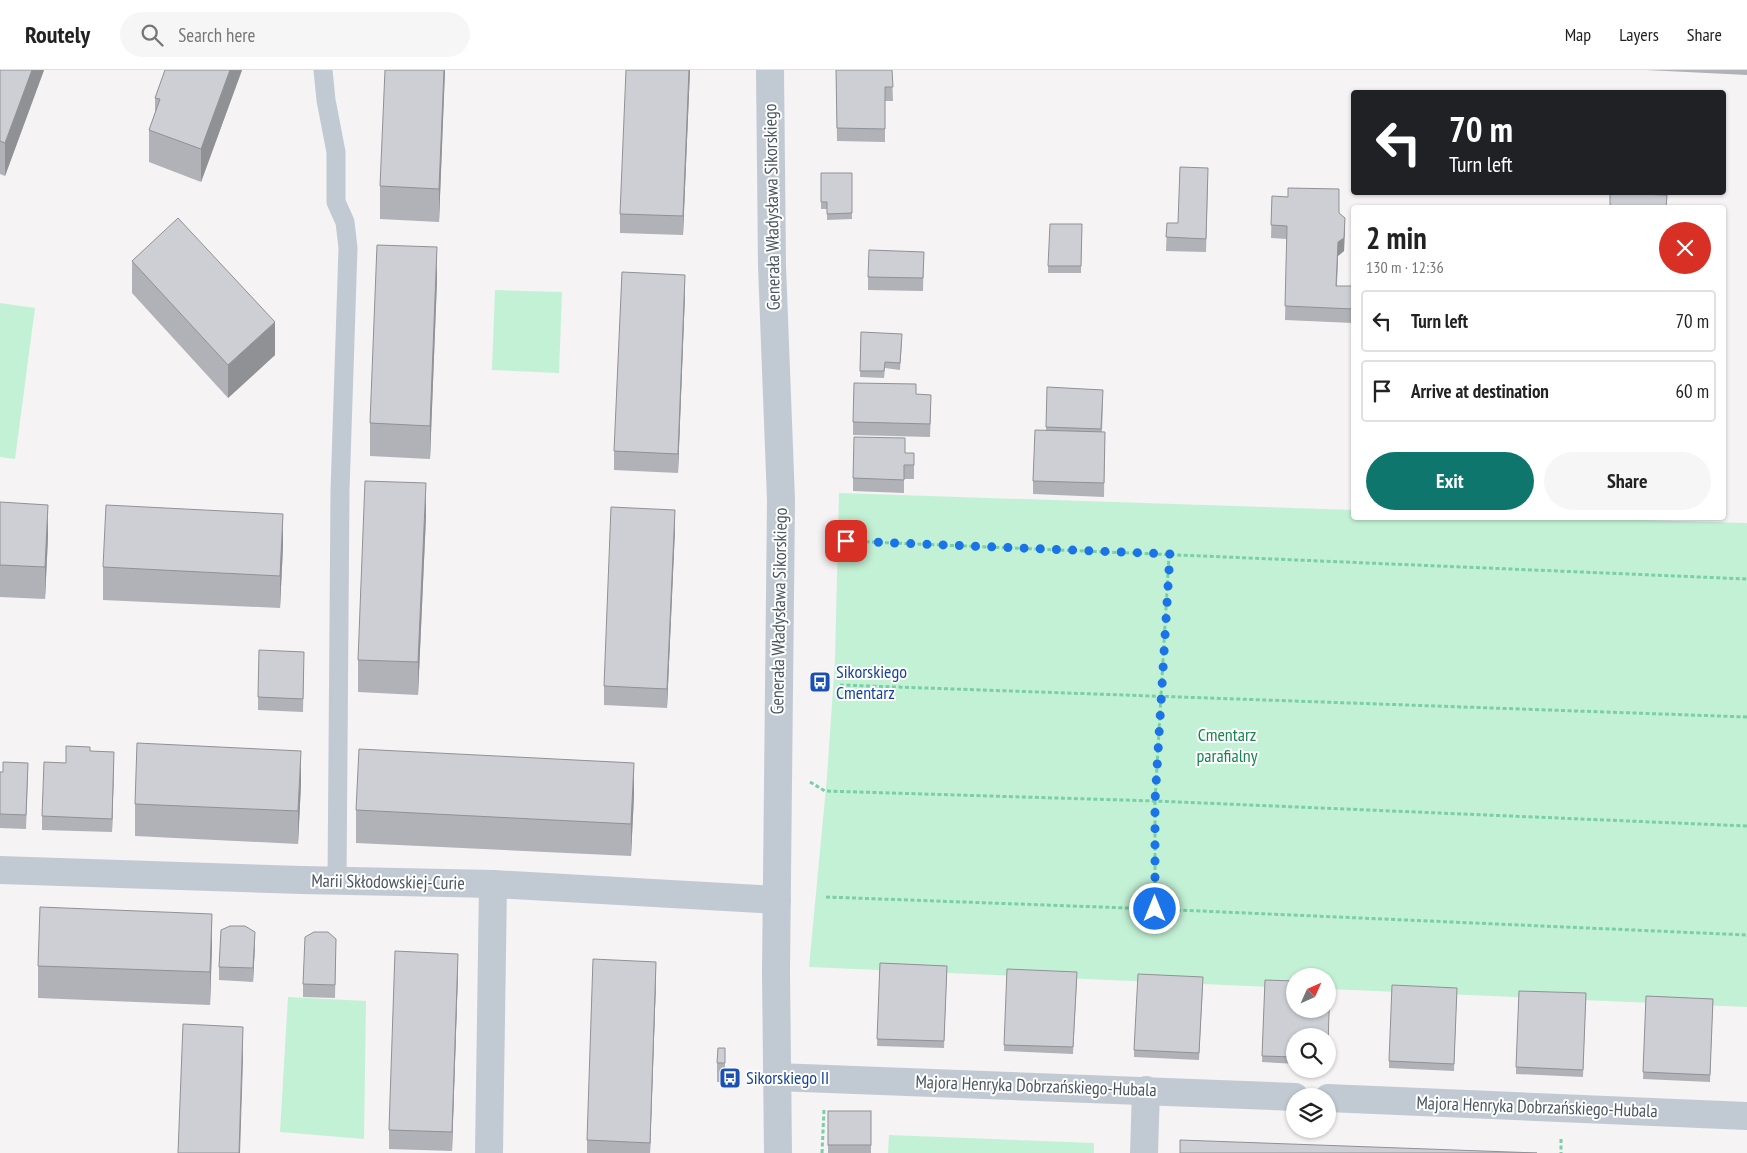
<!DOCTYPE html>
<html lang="en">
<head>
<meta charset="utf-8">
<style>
	body { margin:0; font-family:"PT Sans Narrow",sans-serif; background:#f6f6f6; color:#222; height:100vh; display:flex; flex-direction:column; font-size:19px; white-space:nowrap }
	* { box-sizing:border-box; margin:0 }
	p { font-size:16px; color:#767676 }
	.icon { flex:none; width:28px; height:28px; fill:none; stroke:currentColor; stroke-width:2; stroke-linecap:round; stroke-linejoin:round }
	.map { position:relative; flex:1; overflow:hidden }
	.side { position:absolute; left:1351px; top:135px; width:375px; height:315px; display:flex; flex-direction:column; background:#fff; border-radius:5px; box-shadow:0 1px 4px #0004 }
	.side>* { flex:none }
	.top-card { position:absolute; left:1351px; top:20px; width:375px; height:105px; border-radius:5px; box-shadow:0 1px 4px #0004; background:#202124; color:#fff; overflow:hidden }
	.needle { width:32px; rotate:45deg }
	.tools { position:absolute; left:1286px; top:898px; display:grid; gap:10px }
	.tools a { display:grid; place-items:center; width:50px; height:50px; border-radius:50%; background:#fff; box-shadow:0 1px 4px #0004; font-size:25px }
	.pin { position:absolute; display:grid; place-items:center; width:42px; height:42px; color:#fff; margin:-21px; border-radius:10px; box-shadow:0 2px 8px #0006 }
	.me { position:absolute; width:55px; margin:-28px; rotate:0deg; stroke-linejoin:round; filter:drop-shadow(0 0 4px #0008) }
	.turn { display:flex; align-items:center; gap:18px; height:105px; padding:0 15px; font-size:22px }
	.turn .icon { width:65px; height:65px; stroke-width:2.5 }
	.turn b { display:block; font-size:35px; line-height:42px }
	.round { display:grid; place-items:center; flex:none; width:52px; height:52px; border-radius:26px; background:#f6f6f6 }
	.head { display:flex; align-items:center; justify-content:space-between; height:85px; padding:0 15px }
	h1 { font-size:30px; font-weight:700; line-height:38px }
	.cta { display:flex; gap:10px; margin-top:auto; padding:10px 15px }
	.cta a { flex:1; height:58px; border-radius:30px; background:#0f766e; color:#fff; font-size:20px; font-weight:700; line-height:58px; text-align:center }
	.cta a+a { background:#f6f6f6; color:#222 }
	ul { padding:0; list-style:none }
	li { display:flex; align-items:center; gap:15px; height:62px; margin:0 10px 8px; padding:0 5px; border:2px solid #e0e0e0; border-radius:5px }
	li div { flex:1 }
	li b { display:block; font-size:19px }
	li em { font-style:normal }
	header { display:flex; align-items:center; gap:30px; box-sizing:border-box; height:70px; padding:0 25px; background:#fff; border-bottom:1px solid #e0e0e0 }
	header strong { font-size:24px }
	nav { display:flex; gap:28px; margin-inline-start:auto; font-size:18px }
	.search { width:350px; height:45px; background:#f6f6f6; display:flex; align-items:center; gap:12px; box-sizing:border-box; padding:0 18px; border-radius:28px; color:#767676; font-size:19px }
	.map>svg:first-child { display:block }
	.green { fill:#c3f1d5 }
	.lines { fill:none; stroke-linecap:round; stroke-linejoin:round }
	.path { stroke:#7ad0a6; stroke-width:3; stroke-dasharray:4 2.5; stroke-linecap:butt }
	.service { stroke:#c1cad2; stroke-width:19 }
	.minor { stroke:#c1cad2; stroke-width:28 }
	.wall { fill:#b0b2b7 }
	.shaded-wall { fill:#909195 }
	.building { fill:#cdcfd5; stroke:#909195 }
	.route { stroke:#1a73e8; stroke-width:9; stroke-dasharray:0 16.2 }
	.labels { text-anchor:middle; stroke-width:4; stroke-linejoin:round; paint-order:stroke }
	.street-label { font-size:18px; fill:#4a5661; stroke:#fff }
	.transit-label { font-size:18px; fill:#164399; stroke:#fff; text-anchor:start }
	.park-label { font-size:18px; fill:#17864f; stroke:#fff }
</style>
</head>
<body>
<header>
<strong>Routely</strong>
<div class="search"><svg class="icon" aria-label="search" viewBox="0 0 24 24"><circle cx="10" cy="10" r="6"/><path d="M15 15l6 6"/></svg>Search here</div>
<nav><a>Map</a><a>Layers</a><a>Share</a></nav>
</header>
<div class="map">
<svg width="1747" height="1083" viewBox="0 0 1747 1083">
	<rect width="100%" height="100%" fill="#f5f3f3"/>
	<g class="green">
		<polygon points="495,220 562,222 559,303 492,300"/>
		<polygon points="0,233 35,238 15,389 0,387"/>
		<polygon points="839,423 1354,440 1354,448 1570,448 1747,453 1747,937 1328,919 1328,906 1295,906 1295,918 809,897 827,707 835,590"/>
		<polygon points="288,927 366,931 364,1069 280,1062"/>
		<polygon points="889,1065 1094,1073 1094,1083 888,1083"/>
	</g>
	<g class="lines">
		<g class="path">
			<polyline points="846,471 1747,509"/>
			<polyline points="840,615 1747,647"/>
			<polyline points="810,712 825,721 1155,731 1747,756"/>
			<polyline points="826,827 1155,839 1747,865"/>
			<polyline points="1155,839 1155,731 1169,485"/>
			<polyline points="1561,1069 1561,1083"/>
			<polyline points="822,1083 824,1040"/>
		</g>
		<polyline class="service" points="323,0 326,30 336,82 336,132 345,152 348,178 340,421 337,811"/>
		<g class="minor">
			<polyline points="770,0 772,196 781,430 776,902 778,1083"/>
			<polyline points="0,800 303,810 493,814 777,830"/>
			<polyline points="777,1007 1295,1027"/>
			<polyline points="1328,1028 1747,1046"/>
			<polyline points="489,1083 493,814"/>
			<polyline points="1144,1083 1146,1020"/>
		</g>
	</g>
	<g class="wall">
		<polygon points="0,0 44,0 5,106 0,104"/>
		<polygon points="165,0 242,0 201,112 149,92 149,60 155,43 155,28"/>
		<polygon points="445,0 439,152 380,149 380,116"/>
		<polygon points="690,0 683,165 620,163 620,144"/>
		<polygon points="836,0 892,0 893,31 885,31 885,72 837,71"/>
		<polygon points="1646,0 1747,0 1747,5"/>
		<polygon points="821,103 852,103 852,149 827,150 827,139 821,139"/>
		<polygon points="1208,111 1206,182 1166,181 1167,153 1178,153"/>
		<polygon points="1272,126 1339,143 1345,161 1344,181 1338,186 1337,216 1354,216 1353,253 1285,250 1287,169 1271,168"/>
		<polygon points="1082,154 1081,203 1048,203 1048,196"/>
		<polygon points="924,182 923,221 868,220 868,207"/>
		<polygon points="132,191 275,285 228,328 132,223"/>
		<polygon points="437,210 430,389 370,386 370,353"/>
		<polygon points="685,224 678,403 614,400 614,381"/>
		<polygon points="861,262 902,271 900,300 885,298 884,308 860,307"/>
		<polygon points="916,324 931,338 930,367 853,365 853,352"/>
		<polygon points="1103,333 1102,362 1105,362 1104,427 1033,424 1033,411 1046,360 1046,357"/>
		<polygon points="905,383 914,383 914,409 904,409 904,423 853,421 853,408"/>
		<polygon points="0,432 48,467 45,529 0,527"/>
		<polygon points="426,446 418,625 358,622 358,590"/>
		<polygon points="675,459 667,638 604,635 604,616"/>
		<polygon points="283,476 280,538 103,530 103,497"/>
		<polygon points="304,595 303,642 258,640 258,627"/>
		<polygon points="90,681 114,696 112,762 42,760 42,746 66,693"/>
		<polygon points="0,702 28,706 26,759 0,758"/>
		<polygon points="301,714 298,774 135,766 135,734"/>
		<polygon points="634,725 631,786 356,773 356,740"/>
		<polygon points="255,875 253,912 219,910 219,897"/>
		<polygon points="212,876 210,935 38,928 38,896"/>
		<polygon points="336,882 335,928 303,927 303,914"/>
		<polygon points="880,893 947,896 944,978 877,976"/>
		<polygon points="458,903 452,1081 389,1079 389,1060"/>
		<polygon points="1077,908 1073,984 1004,981 1004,975"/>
		<polygon points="1265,910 1295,966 1295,994 1262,992"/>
		<polygon points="656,911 650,1083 587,1083 587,1070"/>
		<polygon points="1203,914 1199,990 1134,987 1134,980"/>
		<polygon points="1457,918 1454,1001 1389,998 1389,991"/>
		<polygon points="1586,923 1583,1007 1516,1004 1516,997"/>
		<polygon points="1646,926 1713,929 1710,1012 1643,1009"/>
		<polygon points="725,978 725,1012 717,1012 717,993"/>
		<rect x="828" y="1041" width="43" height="42"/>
	</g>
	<g class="shaded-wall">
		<polygon points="32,0 44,0 5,106 5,73"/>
		<polygon points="230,0 242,0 201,112 201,79"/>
		<polygon points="444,0 445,0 439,152 439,119"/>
		<polygon points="689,0 690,0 683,165 683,146"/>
		<polygon points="1345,148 1344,181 1338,186 1336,229 1338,172"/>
		<polygon points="437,177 437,210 430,389 430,356"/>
		<polygon points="685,205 685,224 678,403 678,384"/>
		<polygon points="275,252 275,285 228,328 228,295"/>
		<polygon points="426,413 426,446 418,625 418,592"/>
		<polygon points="48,435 48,467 45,529 45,497"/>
		<polygon points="675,440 675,459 667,638 667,619"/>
		<polygon points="283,444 283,476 280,538 280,506"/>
		<polygon points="301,681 301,714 298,774 298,741"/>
		<polygon points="114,682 114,696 112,762 112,749"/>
		<polygon points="634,693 634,725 631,786 631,754"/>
		<polygon points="212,844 212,876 210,935 210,902"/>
		<polygon points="255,862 255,875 253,912 253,898"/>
		<polygon points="458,884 458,903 452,1081 452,1062"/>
		<polygon points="656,892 656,911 650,1083 650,1073"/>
		<polygon points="243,957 243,989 240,1083 239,1083"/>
	</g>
	<g class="building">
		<polygon points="0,0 32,0 5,73 0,71"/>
		<polygon points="165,0 230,0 201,79 149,60 160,29 155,28"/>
		<polygon points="385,0 444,0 439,119 380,116"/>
		<polygon points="626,0 689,0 683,146 620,144"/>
		<polygon points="836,0 892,0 893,17 885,17 885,59 837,58"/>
		<polygon points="1180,97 1208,98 1206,169 1166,167 1167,153 1178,153"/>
		<polygon points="821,103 852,103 852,143 827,144 827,132 821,132"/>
		<polygon points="1288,118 1339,119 1339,143 1345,148 1344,168 1338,172 1336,216 1354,216 1353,239 1285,236 1287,156 1271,155 1272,126 1288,127"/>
		<polygon points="1610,123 1667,125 1666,138 1610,138"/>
		<polygon points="178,148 275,252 228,295 132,191"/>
		<polygon points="1050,154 1082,154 1081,196 1048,196"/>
		<polygon points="377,175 437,177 430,356 370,353"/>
		<polygon points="869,180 924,182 923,208 868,207"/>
		<polygon points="622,202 685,205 678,384 614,381"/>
		<polygon points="861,262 902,264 900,293 885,292 884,301 860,301"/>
		<polygon points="854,313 916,314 916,324 931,325 930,354 853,352"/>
		<polygon points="1047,317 1103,320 1101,359 1046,357"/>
		<polygon points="1035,360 1105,362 1104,413 1033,411"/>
		<polygon points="854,367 905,368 905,383 914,383 914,395 904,395 904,410 853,408"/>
		<polygon points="365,411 426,413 418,592 358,590"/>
		<polygon points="0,432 48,435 45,497 0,495"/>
		<polygon points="106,435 283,444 280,506 103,497"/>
		<polygon points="611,437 675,440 667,619 604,616"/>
		<polygon points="259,580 304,582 303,629 258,627"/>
		<polygon points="137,673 301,681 298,741 135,734"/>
		<polygon points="66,676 90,677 90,681 114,682 112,749 42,746 44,692 66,693"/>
		<polygon points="359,679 634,693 631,754 356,740"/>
		<polygon points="3,692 28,693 26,745 0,744 0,702 3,702"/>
		<polygon points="40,837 212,844 210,902 38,896"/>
		<polygon points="230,856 245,856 255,862 253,898 219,897 221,860"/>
		<polygon points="314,862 328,862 336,869 335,915 303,914 305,867"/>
		<polygon points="395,881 458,884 452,1062 389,1060"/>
		<polygon points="593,889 656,892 650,1073 587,1070"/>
		<polygon points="880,893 947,896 944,971 877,969"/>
		<polygon points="1007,899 1077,902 1073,977 1004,975"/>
		<polygon points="1138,904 1203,907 1199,983 1134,980"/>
		<polygon points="1265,910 1295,911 1295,939 1328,939 1328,912 1330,913 1328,975 1328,966 1295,966 1295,987 1262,986"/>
		<polygon points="1392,915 1457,918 1454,994 1389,991"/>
		<polygon points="1519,921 1586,923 1583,1000 1516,997"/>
		<polygon points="1646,926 1713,929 1710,1005 1643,1002"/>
		<polygon points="183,954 243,957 239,1083 178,1083"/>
		<polygon points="718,978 725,978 725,993 717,993"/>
		<rect x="828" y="1041" width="43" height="34"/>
		<polygon points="1180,1070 1537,1083 1180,1083"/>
	</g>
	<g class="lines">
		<polyline class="route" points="846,471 1170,484 1155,731 1155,839"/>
	</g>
	<defs>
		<g id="bus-square" transform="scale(1.125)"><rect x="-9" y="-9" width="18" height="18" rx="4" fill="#1a4fb4" stroke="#fff"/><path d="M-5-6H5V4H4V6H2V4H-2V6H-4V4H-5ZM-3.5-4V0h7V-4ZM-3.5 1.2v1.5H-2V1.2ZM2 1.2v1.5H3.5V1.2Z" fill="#fff"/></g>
	</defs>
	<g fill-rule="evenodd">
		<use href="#bus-square" x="820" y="612"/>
		<use href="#bus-square" x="730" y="1008"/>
	</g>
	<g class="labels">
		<g class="street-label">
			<text transform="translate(772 137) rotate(-91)" y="6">Generała Władysława Sikorskiego</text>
			<text transform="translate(779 541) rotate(-89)" y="6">Generała Władysława Sikorskiego</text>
			<text transform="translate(388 812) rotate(1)" y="6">Marii Skłodowskiej-Curie</text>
			<text transform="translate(1036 1016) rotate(2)" y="6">Majora Henryka Dobrzańskiego-Hubala</text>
			<text transform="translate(1537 1037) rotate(2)" y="6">Majora Henryka Dobrzańskiego-Hubala</text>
		</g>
		<g class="transit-label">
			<text x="836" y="608">Sikorskiego<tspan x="836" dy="21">Cmentarz</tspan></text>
			<text x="746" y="1014">Sikorskiego II</text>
		</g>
		<g class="park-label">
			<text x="1227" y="671">Cmentarz<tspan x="1227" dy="21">parafialny</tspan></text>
		</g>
	</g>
</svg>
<div class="tools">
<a><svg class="needle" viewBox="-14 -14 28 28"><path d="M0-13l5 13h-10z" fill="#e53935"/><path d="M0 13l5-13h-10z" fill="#767676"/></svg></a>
<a><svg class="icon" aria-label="search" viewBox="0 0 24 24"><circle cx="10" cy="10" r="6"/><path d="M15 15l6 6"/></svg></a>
<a><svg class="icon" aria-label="layers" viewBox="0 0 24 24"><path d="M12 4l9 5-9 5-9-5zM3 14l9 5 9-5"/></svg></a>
</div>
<div class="pin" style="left:846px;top:471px;background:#d93025"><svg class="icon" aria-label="arrive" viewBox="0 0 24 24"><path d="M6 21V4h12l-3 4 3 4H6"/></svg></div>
<svg class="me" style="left:1155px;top:839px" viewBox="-20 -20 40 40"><circle r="17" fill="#1a73e8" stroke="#fff" stroke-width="3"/><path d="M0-11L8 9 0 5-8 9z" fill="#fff"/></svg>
<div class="top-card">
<div class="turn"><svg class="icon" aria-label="left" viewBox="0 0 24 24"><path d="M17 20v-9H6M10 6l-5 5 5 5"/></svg><div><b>70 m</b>Turn left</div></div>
</div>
<section class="side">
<div class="head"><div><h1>2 min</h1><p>130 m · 12:36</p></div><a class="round" style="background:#d93025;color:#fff"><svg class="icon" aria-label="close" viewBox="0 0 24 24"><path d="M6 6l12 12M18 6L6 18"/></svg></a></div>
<ul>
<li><svg class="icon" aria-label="left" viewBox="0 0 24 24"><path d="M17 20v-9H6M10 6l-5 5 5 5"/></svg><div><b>Turn left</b></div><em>70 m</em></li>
<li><svg class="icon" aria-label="arrive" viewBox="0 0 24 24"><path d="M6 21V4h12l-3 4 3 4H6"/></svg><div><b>Arrive at destination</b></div><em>60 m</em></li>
</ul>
<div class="cta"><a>Exit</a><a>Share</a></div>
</section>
</div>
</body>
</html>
